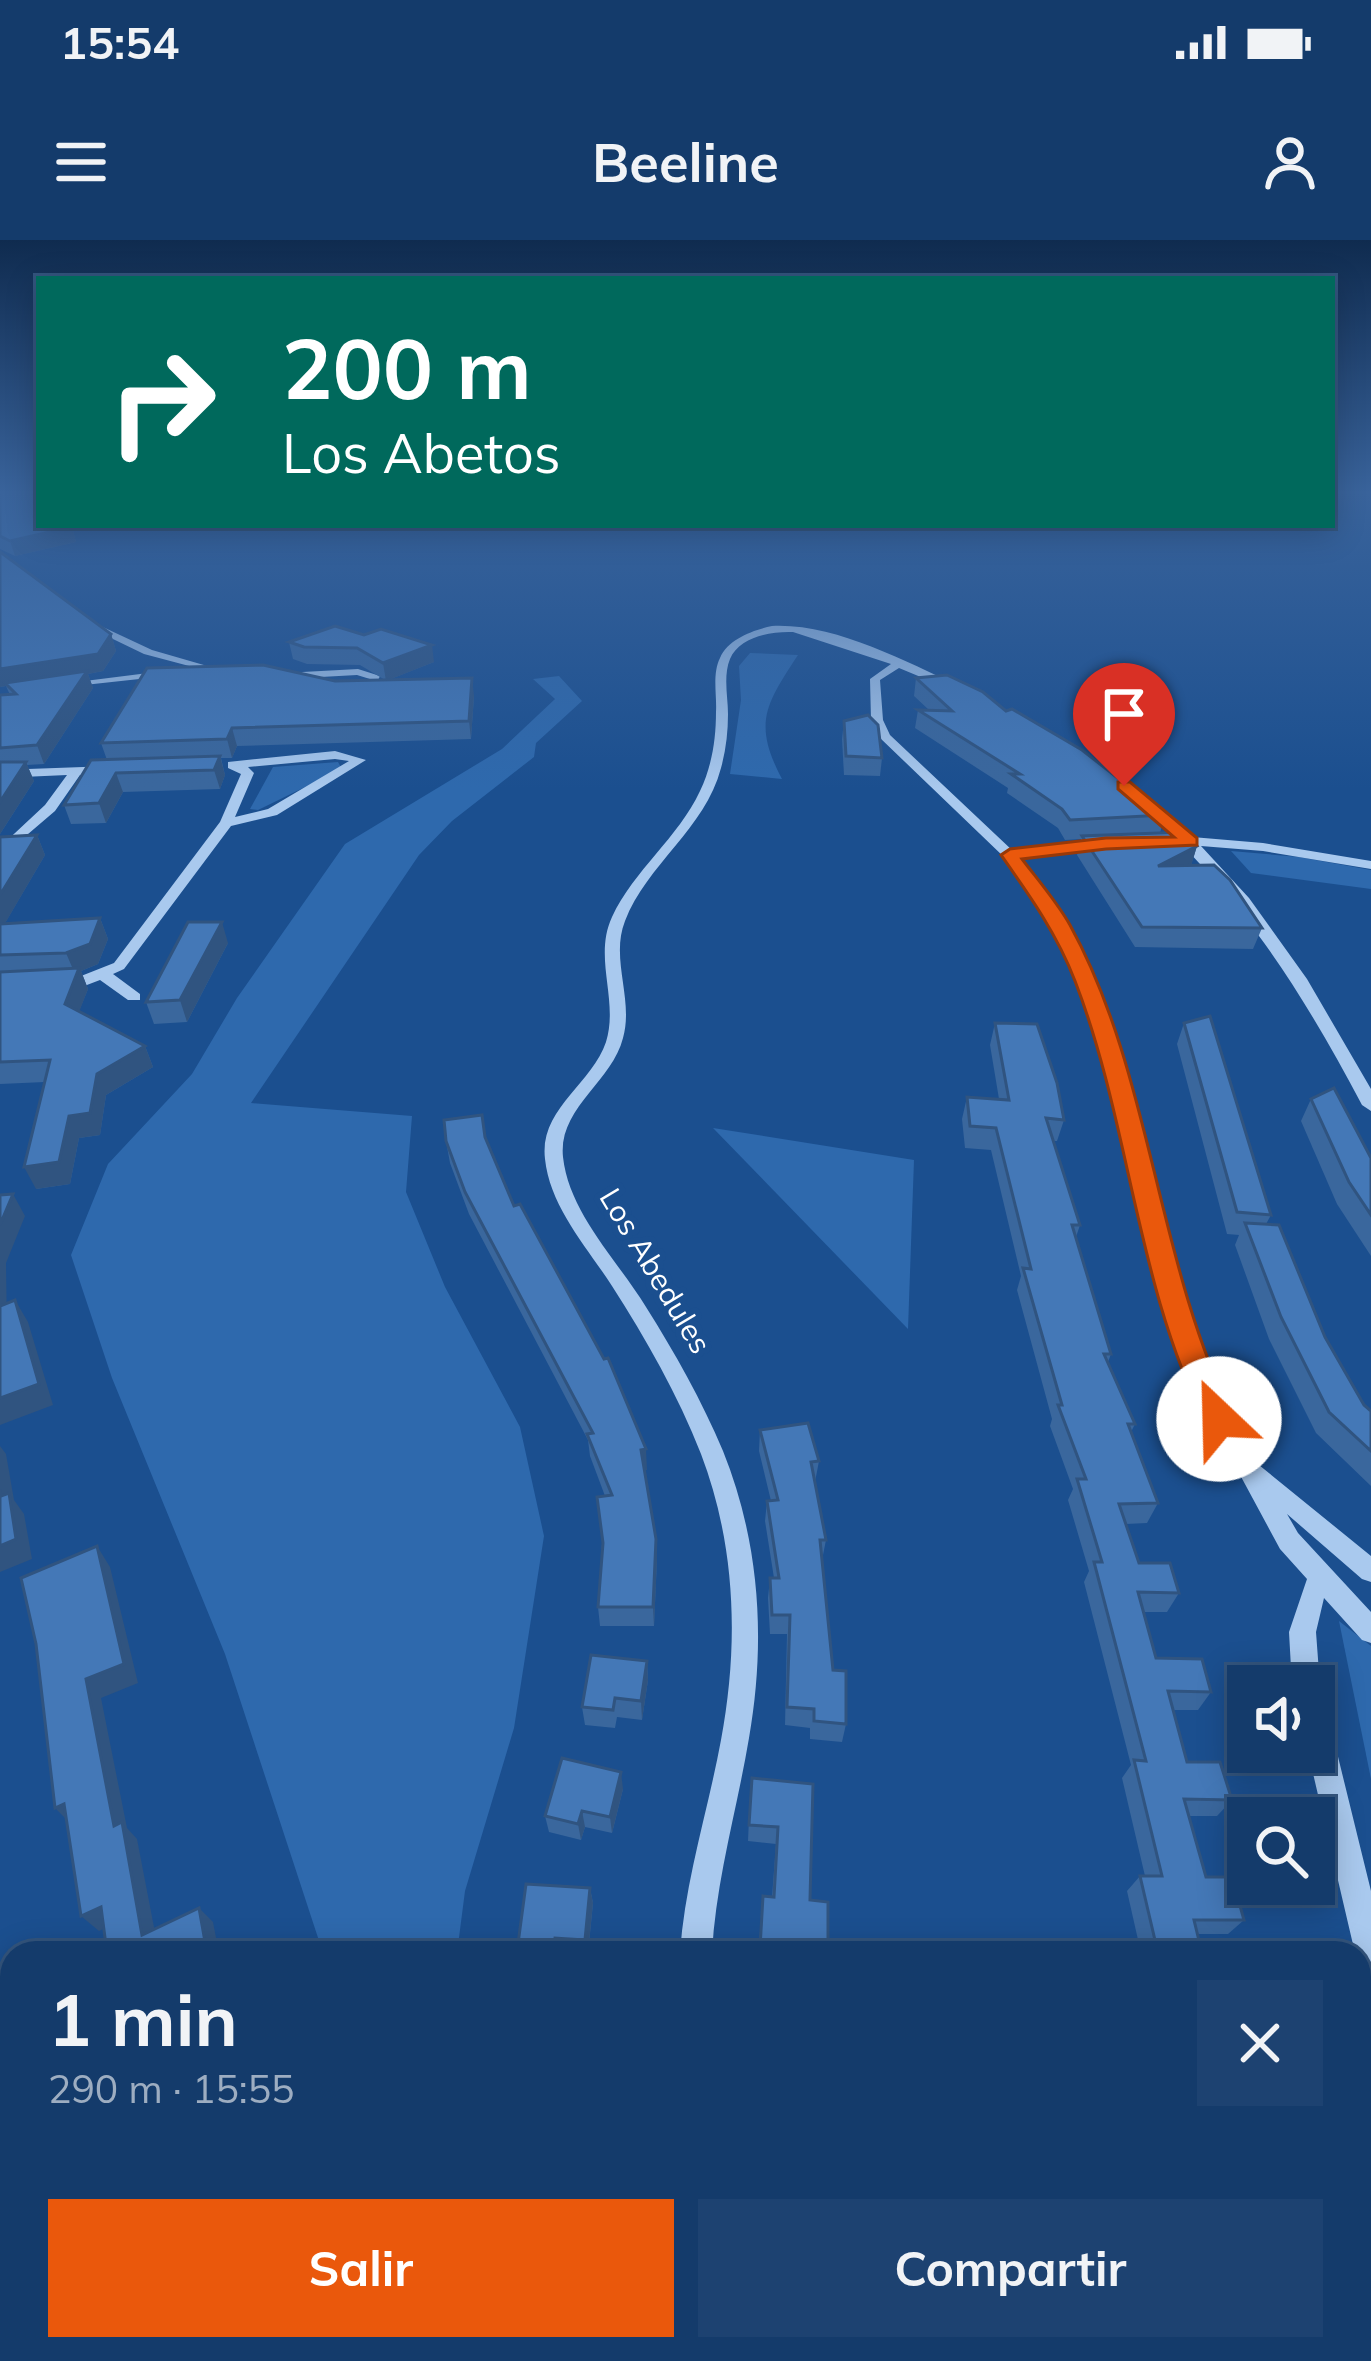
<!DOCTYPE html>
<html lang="es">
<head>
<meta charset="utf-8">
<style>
	body { margin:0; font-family:Mulish,sans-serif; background:#1d4271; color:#f1f3f6; height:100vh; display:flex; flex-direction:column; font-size:45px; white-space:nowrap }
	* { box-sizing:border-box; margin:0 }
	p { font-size:39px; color:#9dadc1 }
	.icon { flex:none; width:66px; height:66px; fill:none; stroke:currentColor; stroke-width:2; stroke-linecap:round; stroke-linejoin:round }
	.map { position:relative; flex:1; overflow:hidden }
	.panel { position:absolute; left:0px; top:1701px; width:1371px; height:420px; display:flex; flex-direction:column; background:#143b6b; border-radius:36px 36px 0 0; box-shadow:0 6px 30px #0003,0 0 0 3px #33557e }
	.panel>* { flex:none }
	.banner { position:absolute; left:36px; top:36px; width:1299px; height:252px; border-radius:0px; box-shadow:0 6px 30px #0003,0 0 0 3px #33557e; background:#00695c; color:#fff; overflow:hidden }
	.controls { position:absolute; left:1227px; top:1425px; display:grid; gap:24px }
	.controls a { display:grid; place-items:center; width:108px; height:108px; border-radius:0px; background:#143b6b; box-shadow:0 6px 30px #0003,0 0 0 3px #33557e; font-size:60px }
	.pin { position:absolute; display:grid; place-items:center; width:102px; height:102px; color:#fff; margin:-123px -51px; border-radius:50% 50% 50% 0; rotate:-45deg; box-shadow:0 0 12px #0007 }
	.pin .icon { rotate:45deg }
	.me { position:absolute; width:132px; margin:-66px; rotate:336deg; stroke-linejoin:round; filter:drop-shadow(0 0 9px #0008) }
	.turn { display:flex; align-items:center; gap:42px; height:252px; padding:0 48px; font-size:54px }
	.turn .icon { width:156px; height:156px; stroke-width:2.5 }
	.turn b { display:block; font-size:84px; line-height:102px }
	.round { display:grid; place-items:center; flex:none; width:126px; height:126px; border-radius:0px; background:#1d4271 }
	.head { display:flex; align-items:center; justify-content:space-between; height:204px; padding:0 48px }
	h1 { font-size:72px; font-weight:700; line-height:90px }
	.button { display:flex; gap:24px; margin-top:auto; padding:24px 48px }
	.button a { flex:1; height:138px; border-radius:0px; background:#ea580c; color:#fff; font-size:48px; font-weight:700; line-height:138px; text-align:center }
	.button a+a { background:#1d4271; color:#f1f3f6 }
	.status { display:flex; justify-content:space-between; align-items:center; height:84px; padding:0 60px; background:#143b6b; direction:ltr }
	.status svg { height:33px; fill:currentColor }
	header { display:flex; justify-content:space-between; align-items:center; height:156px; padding:0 48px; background:#143b6b; font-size:54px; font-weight:700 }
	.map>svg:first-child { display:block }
	.green { fill:#2e69ad }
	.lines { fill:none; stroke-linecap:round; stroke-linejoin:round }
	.minor { fill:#a9c9ee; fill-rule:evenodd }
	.wall { fill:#3a679d }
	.shaded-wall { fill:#305480 }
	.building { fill:#4478b7; stroke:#305480; stroke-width:3 }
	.route { fill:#ea580c; stroke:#983908; stroke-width:3 }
	.labels { text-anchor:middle; stroke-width:12; stroke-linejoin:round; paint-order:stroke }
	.street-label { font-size:30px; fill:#fff; stroke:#1b4f8f }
</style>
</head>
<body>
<div class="status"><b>15:54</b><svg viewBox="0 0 49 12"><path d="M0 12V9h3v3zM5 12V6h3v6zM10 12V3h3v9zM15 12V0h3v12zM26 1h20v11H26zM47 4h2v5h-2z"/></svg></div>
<header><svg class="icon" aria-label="menu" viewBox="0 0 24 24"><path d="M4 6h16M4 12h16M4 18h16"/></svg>Beeline<svg class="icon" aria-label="person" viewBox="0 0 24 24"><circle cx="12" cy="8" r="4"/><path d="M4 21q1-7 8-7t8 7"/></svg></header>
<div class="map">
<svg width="1371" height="2121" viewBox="0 0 1371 2121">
	<rect width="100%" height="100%" fill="#1b4f8f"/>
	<g class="green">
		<path d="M750,413L798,415C765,465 753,484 782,539L730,534L741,460L739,426Z"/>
		<polygon points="559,436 582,461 536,503 534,517 452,581 419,615 251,863 412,876 406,952 445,1047 520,1187 544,1296 514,1488 465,1651 457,1713 323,1713 225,1414 112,1138 71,1015 108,924 192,834 237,758 345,604 502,509 555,459 533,439"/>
		<polygon points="338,522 342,529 258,570 250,569 273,527"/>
		<polygon points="1231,611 1299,617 1371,630 1371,649 1251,633"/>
		<polygon points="713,888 914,920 908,1089"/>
		<polygon points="1339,1381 1371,1406 1371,1539"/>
	</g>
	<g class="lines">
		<g class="minor">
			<polygon points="90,381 152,410 228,432 223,435 144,414 86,386"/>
			<path d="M772,386C835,383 903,421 960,446V450H952L899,428L880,440L883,480L890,495L1013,611L1108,599L1115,603L1108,607L1019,618L1066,684L1094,741L1117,812L1167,1008L1213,1143L1259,1225L1371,1316V1342L1362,1339L1287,1274L1298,1293L1371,1372V1403L1362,1400L1324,1358L1316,1392L1320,1446L1314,1456V1446H1292L1289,1392L1307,1339L1280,1309L1191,1144L1147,1008L1101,812L1078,741L1052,684L1005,618L879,497L871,480L870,439L891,424L793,392C771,391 739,397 730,419C723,436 728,457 728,474C728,492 726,510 721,528C705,589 647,624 625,681C610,719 634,759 623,798C612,842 558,868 563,917C569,973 618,1021 646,1067C675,1113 702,1161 723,1211C760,1303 766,1401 749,1498C737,1570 716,1639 712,1713H680C685,1640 708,1571 721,1500C739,1404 736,1306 701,1214C678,1155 646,1099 612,1046C587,1007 550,967 545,919C539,869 592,844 606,802C619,760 593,718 612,677C634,630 678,598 700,551C712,526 716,499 716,472C717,455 712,434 720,418C728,399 753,390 772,386Z"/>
			<polygon points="358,429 380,436 374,449 348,454 348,450 366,445 370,439 357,435 284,439 279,436 284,433"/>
			<polygon points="172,430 176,435 66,447 61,444"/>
			<path d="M335,511L366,520L277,575L231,586L124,729L113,734L140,754V760H128L100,740L79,748L0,751V741L76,738L114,723L220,582L241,534L228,528V522ZM335,519L349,521L268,569L235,577L254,533L248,527Z"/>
			<polygon points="111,526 117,530 115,533 80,535 55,571 0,618 0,607 45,565 67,535 0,538 0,530"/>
			<path d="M1136,556H1146L1192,597L1263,603L1371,621V629L1263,611L1201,606L1249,658L1307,739L1371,849V871L1362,865C1300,748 1237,649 1136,562Z"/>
			<polygon points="1314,1463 1324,1466 1328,1476 1371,1651 1371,1731 1360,1726 1359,1713 1355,1713 1308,1512 1314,1512"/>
			<polygon points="810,2109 852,2109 857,2121 815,2121"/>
		</g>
	</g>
	<g class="wall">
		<polygon points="0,252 39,252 39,285 72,287 76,302 15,316 0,309"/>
		<polygon points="0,312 111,394 116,411 103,431 88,434 93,448 44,524 27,525 34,541 0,594 0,455 10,455 6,446 0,447"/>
		<polygon points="335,386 434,422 388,440 474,456 471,499 237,506 232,518 221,518 225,535 220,549 123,552 106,583 71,584 64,565 107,520 101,503 335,441 385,440 360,425 307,424 293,419 289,402"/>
		<polygon points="916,438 1006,471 1165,575 1160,593 1197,606 1191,625 1262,688 1253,709 1135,707 1077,615 1081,599 1065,600 1058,588 1007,553 1008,548 915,488 918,470 929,470 914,456"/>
		<polygon points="844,481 882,518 880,536 844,535 842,499"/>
		<polygon points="37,595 45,615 5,683 100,678 108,699 98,724 81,731 88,749 79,771 145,806 153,827 106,855 100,895 79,898 70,944 36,949 45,842 0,844 0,597"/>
		<polygon points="228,703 187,782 154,784 146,762"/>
		<polygon points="995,783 1064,880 1057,901 1053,901 1080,985 1076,997 1111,1114 1108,1122 1135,1184 1131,1192 1158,1263 1147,1283 1126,1284 1139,1323 1179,1353 1167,1372 1143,1372 1156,1418 1211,1452 1198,1470 1173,1470 1187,1522 1232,1560 1217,1576 1189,1576 1206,1637 1244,1680 1228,1694 1198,1694 1202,1713 1141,1713 1127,1651 1140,1636 1145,1636 1122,1538 1131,1525 1084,1342 1089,1331 1068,1260 1073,1249 1050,1186 1052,1179 1017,1050 1021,1036 991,910 965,908 962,879 967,857 999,859 990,805"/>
		<polygon points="1184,783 1271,975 1266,984 1325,1097 1364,1165 1371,1171 1371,1246 1316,1193 1269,1099 1235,1005 1239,995 1227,994 1177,804"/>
		<polygon points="1311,859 1371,918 1371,1016 1337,964 1301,881"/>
		<polygon points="485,897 514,966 647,1230 644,1230 657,1319 654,1386 600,1386 598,1367 605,1256 590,1216 588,1200 469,974 450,923 446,901"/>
		<polygon points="760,1190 819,1221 815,1242 826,1300 822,1320 833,1430 846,1484 842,1502 810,1499 810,1488 785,1485 787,1394 770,1394 768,1358 770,1338 774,1338 765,1281 767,1261 771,1261 759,1211"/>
		<polygon points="647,1421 648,1440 642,1480 617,1477 615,1488 585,1485 582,1467"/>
		<polygon points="813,1544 810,1660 828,1713 758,1713 763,1656 772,1657 776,1604 748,1601 750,1555"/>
		<polygon points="623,1549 612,1593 585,1587 581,1600 549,1592 545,1576"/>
		<polygon points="590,1648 593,1663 588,1713 518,1713 517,1711"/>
	</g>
	<g class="shaded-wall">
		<polygon points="72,287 76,302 15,316 10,301"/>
		<polygon points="111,394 116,411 103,431 88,434 93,448 44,524 37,505 84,434 5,443 6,446 0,447 0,429"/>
		<polygon points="432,405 434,422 386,441 383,423"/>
		<polygon points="472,438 474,456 471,499 469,481"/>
		<polygon points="232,488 237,506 232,518 227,499"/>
		<polygon points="220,516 225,535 220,549 214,530"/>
		<polygon points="26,522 34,541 0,594 0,562"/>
		<polygon points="116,533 123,552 106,583 99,563"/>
		<polygon points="37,595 45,615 0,692 0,655"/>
		<polygon points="1197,606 1191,626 1158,626"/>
		<polygon points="100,678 108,699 98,724 81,731 88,749 74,785 65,764 75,734 66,713"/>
		<polygon points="222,682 228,703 187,782 180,760"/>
		<polygon points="145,806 153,827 106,855 100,895 79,898 70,944 36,949 24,927 69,876 97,834"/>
		<polygon points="13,954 25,976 6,1023 7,1090 0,1078 0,985"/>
		<polygon points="15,1060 28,1082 53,1165 0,1185 0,1158"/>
		<polygon points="0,1206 6,1214 14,1260 24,1274 32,1319 0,1332"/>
		<polygon points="646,1209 647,1230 642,1231 641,1210"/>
		<polygon points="656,1299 657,1319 654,1386 653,1367"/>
		<polygon points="97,1306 110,1327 138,1443 101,1458 127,1588 137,1599 158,1708 142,1695 114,1586 86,1439"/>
		<polygon points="647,1421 648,1440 642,1480 641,1461"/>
		<polygon points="621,1532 623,1549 612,1593 610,1577"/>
		<polygon points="64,1564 72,1585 55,1568"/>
		<polygon points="582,1571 585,1587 581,1600 578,1584"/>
		<polygon points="590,1648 593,1663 588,1713 585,1700"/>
		<polygon points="101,1667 117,1682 99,1691 81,1676"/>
		<polygon points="199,1668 213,1682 219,1713 207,1713"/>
		<polygon points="323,2109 335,2109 338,2121 326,2121"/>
	</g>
	<g class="building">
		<polygon points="0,252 28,252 33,254 39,252 39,285 67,285 72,287 10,301 0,296"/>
		<polygon points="0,312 111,394 98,414 0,429"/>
		<polygon points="335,386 364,395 381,389 432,405 383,423 357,408 304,407 289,402"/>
		<polygon points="263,425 335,441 472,438 469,481 232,488 227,499 101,503 147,428"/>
		<polygon points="87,431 37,505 0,508 0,455 16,454 5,443"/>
		<polygon points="947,435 983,452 1006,471 1012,469 1082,510 1165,575 1070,580 1062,569 1011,534 1020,534 918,470 952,471 916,438"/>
		<polygon points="868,475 878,485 882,518 846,516 844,481"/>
		<polygon points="220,516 214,530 116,533 99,563 64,565 91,520"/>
		<polygon points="0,522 26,522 0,562"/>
		<polygon points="1185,592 1197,606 1158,626 1214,625 1230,640 1262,688 1142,687 1082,596"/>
		<polygon points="37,595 0,655 0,597"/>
		<polygon points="100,678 90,704 66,713 0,715 0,684"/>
		<polygon points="188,682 222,682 180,760 146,762"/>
		<polygon points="79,728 65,764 145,806 97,834 90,873 69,876 59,922 24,927 50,820 0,822 0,732"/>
		<polygon points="1210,776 1271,975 1237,972 1184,783"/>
		<polygon points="995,783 1037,784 1057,843 1064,880 1046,878 1080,985 1072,985 1111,1114 1104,1114 1135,1184 1128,1184 1158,1263 1119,1264 1139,1323 1170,1323 1179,1353 1138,1352 1156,1418 1202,1419 1211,1452 1168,1451 1187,1522 1220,1522 1232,1560 1184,1559 1206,1637 1232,1637 1244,1680 1194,1680 1202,1713 1158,1713 1140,1636 1162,1636 1134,1520 1146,1521 1094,1322 1102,1322 1077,1239 1086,1239 1058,1165 1062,1165 1023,1028 1031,1029 996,888 970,886 967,857 1009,860"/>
		<polygon points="1334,848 1371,918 1371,975 1349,942 1311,859"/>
		<polygon points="482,875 485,897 514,966 520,964 604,1119 608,1118 646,1209 641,1210 656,1299 653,1367 598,1367 603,1303 597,1257 612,1255 587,1194 593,1193 465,952 446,901 444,880"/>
		<polygon points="13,954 0,985 0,955"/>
		<polygon points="1245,983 1279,985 1325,1097 1364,1165 1371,1171 1371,1211 1329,1172 1281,1077"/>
		<polygon points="15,1060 39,1144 0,1158 0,1066"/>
		<polygon points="808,1183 819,1221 811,1222 826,1300 820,1300 833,1430 846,1431 846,1484 814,1481 814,1469 787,1467 790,1375 772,1375 770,1338 779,1338 767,1261 778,1260 760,1190"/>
		<polygon points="0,1250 1,1256 9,1253 16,1299 0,1306"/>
		<polygon points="97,1306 124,1424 86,1439 114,1586 122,1582 142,1695 199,1668 207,1713 107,1713 101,1667 81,1676 64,1564 55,1568 36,1404 21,1338"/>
		<polygon points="591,1415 647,1421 641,1461 615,1458 613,1470 582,1467"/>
		<polygon points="562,1518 621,1532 610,1577 582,1571 578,1584 545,1576"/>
		<polygon points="752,1538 813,1544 810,1660 828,1662 828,1713 791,1713 760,1708 763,1656 774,1657 778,1587 749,1585"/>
		<polygon points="526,1644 590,1648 585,1700 555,1698 553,1713 517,1711"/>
		<polygon points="318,2109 323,2109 326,2121 297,2121"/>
	</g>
	<linearGradient id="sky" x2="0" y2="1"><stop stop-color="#0f2b4f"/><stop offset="0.46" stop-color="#39639b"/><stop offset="1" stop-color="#39639b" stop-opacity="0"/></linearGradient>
	<rect width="1371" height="549" fill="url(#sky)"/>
	<path class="route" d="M1118,542H1130L1197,598V605L1106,609L1022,619C1038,640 1057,662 1070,685C1153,836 1156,1023 1234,1179L1229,1187H1208C1136,1048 1131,886 1075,741C1057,694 1030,656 1001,615L1010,609L1106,598L1174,597L1118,549Z"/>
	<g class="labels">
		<g class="street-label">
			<text transform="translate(655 1031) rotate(59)" y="10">Los Abedules</text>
		</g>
	</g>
</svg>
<div class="controls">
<a><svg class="icon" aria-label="sound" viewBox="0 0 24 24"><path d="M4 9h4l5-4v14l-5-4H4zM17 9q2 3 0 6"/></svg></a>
<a><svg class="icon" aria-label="search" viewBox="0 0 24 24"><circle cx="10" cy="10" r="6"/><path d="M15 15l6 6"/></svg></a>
</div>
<div class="pin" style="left:1124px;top:546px;background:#d93025"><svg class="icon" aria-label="arrive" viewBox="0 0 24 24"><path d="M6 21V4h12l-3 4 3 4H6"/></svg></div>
<svg class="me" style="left:1219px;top:1179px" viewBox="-20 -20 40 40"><circle r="19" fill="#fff"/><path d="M0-13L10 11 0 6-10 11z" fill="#ea580c"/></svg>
<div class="banner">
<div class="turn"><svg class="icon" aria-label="right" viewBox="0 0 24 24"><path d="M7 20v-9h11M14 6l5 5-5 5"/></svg><div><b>200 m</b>Los Abetos</div></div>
</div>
<section class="panel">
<div class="head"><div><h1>1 min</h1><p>290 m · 15:55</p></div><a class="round"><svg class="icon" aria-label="close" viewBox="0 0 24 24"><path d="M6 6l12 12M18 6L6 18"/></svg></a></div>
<div class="button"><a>Salir</a><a>Compartir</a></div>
</section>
</div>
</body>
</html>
